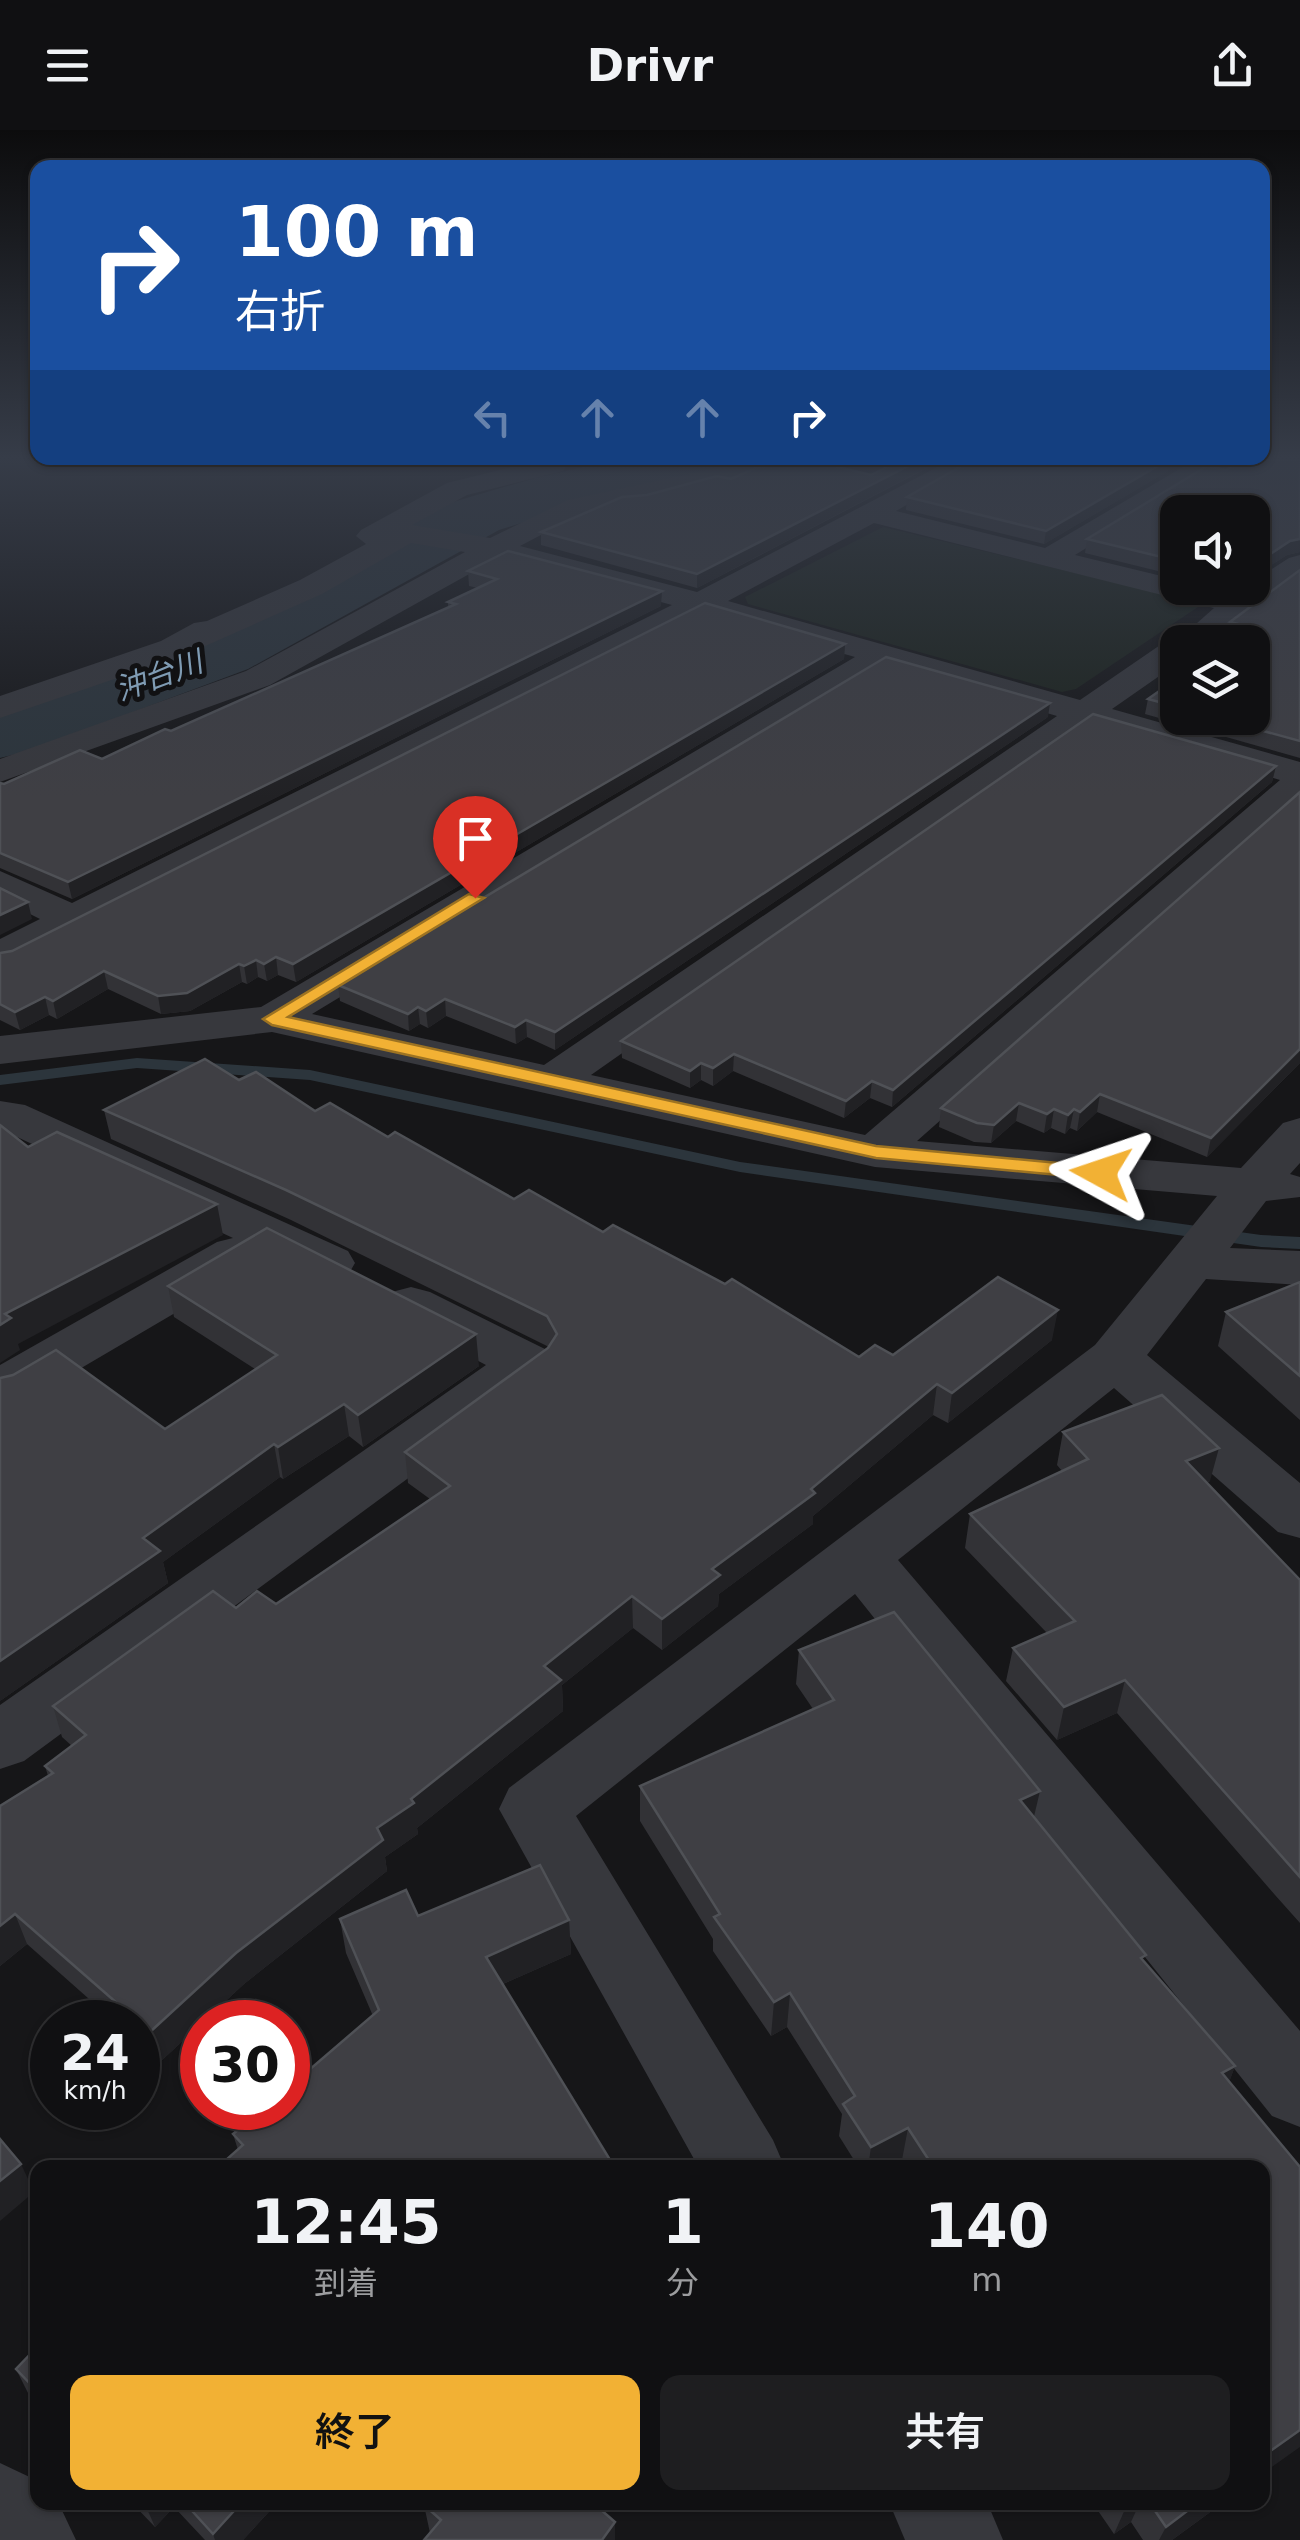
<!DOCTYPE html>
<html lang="ja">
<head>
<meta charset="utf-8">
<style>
	body { margin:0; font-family:"DejaVu Sans","Noto Sans JP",sans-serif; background:#1e1e20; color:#f1f3f6; height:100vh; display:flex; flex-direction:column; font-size:38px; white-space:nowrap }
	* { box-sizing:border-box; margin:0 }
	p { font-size:32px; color:#9c9d9f }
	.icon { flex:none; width:55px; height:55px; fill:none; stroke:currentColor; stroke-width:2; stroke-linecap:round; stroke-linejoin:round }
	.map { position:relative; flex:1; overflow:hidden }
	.panel { position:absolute; left:30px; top:2030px; width:1240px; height:350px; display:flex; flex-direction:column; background:#101012; border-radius:20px; box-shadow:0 2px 8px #0004,0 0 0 2px #303032 }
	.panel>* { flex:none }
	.top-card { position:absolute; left:30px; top:30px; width:1240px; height:305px; border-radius:20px; box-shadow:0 2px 8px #0004,0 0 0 2px #303032; background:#1a4fa0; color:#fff; overflow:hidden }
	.controls { position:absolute; left:1160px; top:365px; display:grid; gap:20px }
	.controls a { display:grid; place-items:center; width:110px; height:110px; border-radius:20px; background:#101012; box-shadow:0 2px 8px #0004,0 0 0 2px #303032; font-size:50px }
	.speed { position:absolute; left:30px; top:1870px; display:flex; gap:20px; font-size:50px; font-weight:700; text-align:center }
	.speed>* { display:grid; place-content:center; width:130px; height:130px; border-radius:50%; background:#101012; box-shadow:0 2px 8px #0004,0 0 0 2px #303032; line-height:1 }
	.speed small { font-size:25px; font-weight:400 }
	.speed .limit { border:15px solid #d22; background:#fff; color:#111 }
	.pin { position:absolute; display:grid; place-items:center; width:85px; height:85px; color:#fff; margin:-102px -42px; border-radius:50% 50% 50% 0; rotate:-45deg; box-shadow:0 0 10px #0007 }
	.pin .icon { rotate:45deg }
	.me { position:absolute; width:110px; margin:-55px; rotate:275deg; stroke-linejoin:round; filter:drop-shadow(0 0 8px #0008) }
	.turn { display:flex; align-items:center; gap:35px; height:210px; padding:0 40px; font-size:45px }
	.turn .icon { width:130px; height:130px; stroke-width:2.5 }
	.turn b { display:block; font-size:70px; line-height:85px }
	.lanes { display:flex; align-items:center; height:95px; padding:0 40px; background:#0003; justify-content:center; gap:50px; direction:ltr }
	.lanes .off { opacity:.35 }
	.eta { display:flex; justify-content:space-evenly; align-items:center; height:170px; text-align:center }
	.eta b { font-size:60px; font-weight:600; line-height:70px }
	.primary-button { display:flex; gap:20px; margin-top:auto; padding:20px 40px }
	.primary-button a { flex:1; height:115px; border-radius:20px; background:#f2b134; color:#111; font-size:40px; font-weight:600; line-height:115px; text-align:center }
	.primary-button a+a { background:#1e1e20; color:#f1f3f6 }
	header { display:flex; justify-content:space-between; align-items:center; height:130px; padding:0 40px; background:#101012; font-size:45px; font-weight:600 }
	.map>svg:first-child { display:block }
	.green { fill:#1c231d }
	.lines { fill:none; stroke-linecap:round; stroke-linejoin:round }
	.stream { fill:#2c353c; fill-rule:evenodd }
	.river { fill:#2c353c; fill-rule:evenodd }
	.street { fill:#37383d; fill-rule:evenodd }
	.wall { fill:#323236 }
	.shaded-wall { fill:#212124 }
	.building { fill:#3f3f44; stroke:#4f5156; stroke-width:2.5 }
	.route { fill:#f2b134; stroke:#9d7322; stroke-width:2.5 }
	.labels { text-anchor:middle; stroke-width:10; stroke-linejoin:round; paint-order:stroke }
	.far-water-label { font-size:30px; font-style:italic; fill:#7f9bb3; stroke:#111113 }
</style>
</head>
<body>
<header><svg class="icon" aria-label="menu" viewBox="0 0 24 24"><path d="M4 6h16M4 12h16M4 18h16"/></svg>Drivr<svg class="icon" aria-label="share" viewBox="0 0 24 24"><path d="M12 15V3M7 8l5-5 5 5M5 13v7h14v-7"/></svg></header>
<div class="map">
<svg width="1300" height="2410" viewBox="0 0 1300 2410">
	<rect width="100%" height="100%" fill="#161618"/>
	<polygon class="green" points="883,397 1192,471 1198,477 1076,559 1062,562 748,474 745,467"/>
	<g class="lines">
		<polygon class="stream" points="137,928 310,940 740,1032 1261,1105 1300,1107 1300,1119 1261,1117 740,1042 310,950 137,938 0,955 0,945"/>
		<polygon class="river" points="614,330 734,330 726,343 572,377 499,400 248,539 29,621 0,628 0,577 194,507 453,372 535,348"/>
		<g class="street">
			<path d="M540,330H563L567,335L563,341L467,365L412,395L490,408L568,370L754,330H846L833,338L755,346L577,386L520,416L697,462L951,330H985L896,381L1045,418L1195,330H1228L1075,425L1178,450V458H1207L1235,464L1252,458V452L1289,428L1300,425V448L1223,501H1201L1196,494L1214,478L874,393L728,471L1080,570L1166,511H1190L1178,512V533L1112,579L1300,632V672L917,1011L1241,1038L1283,993L1300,988V1033L1290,1044L1300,1047V1067L1266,1071L1230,1118L1300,1121V1155L1206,1149L1147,1225L1300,1353V1408L1278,1402L1114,1258L898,1430L1300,1901V1997L1272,1986L855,1464L576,1686L773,2010L785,2038H699L499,1679L509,1658L1095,1215L1217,1066L875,1037L272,902L0,934V906L261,877L855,527L704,484L15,835L0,839V809L40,789L0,769V741L72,773L672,475L498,428L270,555L0,652V629L246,541L465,422L411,413L322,464L185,525L0,588V566L161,511L194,493L207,491L300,450L366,414L356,406L361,400L447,353ZM887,536L1057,586L544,935L312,884ZM1090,595L1280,650L865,1005L591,945Z"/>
			<polygon points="0,971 25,975 348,1121 355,1133 348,1145 329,1150 310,1145 260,1121 255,1136 20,1274 0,1279 0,1235 217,1112 233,1108 0,999"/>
			<polygon points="411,1157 430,1162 547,1220 555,1233 547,1246 24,1631 0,1639 0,1575 486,1235 392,1186 384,1174 392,1162"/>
			<polygon points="0,2333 38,2351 38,2372 58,2372 76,2410 0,2410"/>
			<polygon points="889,2372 987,2372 1003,2410 905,2410"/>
		</g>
	</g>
	<g class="wall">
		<polygon points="972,330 1170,330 1168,341 1044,414 906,380 907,367"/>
		<polygon points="1300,330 1300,422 1287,425 1252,447 1252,382 1178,382 1178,446 1085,423 1087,409 1226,340"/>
		<polygon points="941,331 697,458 541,415 541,402 647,365 731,349 871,345"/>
		<polygon points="1300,440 1300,628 1145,584 1148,569 1178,548 1178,588 1252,588 1234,508 1227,507 1230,492"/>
		<polygon points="468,441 661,476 72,769 0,738 0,653 4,654 102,629 171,601 448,477 448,472 478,458 469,456"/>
		<polygon points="845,514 844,529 296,852 278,845 267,851 258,847 247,854 242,852 190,881 161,884 108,859 57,889 49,885 20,900 0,890 0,823 12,821"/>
		<polygon points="1048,587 555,920 527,907 516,914 446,886 428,898 420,894 409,901 340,871 338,855"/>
		<polygon points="1276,636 1272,652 892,977 870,968 844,988 733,941 713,956 701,950 690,958 622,928 621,911"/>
		<polygon points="1300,662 1300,933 1207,1027 1097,982 1077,1001 1070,998 1065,1004 1051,998 1044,1003 1016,991 991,1013 974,1012 939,997 941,978"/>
		<polygon points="239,950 315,981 388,1007 514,1069 603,1102 859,1227 1052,1210 948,1293 933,1285 813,1386 813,1394 719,1464 718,1476 662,1520 633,1498 562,1555 563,1581 417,1698 418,1704 385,1727 387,1741 244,1854 160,1932 138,1913 138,1892 115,1892 27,1814 0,1836 0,1676 48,1646 45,1636 72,1616 62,1607 53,1576 236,1478 276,1474 430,1369 408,1353 405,1322 549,1217 291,1090 111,1009 104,980"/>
		<polygon points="1300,1152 1300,1290 1218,1216 1226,1182"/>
		<polygon points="168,1156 479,1236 363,1317 349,1306 283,1349 280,1347 163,1432 168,1453 0,1571 165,1299 255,1239 174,1187"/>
		<polygon points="1063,1302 1210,1351 1207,1353 1300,1450 1300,1793 1275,1765 1117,1583 1057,1610 1006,1551 1013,1518 1047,1503 965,1418 970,1384 1062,1341 1057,1335"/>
		<polygon points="799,1520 1034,1687 1144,1831 1235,1936 1229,1952 1262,2038 907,2038 902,2030 889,2038 859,2038 839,2006 842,1984 787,1897 771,1906 713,1821 713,1809 640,1691 640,1656 813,1579 796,1554"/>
		<polygon points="418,1786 569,1790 571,1824 503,1854 238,2020 233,2004 373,1886 346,1823 340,1789"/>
		<polygon points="38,2216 38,2276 31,2269 16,2239"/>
		<polygon points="131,2372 278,2372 243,2410 205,2410 174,2377 155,2397"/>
		<polygon points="592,2372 430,2403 424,2375"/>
		<polygon points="1092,2372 1224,2372 1172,2410 1143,2410 1131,2392 1114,2404"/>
	</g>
	<g class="shaded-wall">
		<polygon points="920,330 941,330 697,458 697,444"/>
		<polygon points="1168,330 1170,330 1168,341 1044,414 1046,401"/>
		<polygon points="1300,409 1300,422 1287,425 1252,447 1253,434 1290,411"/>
		<polygon points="662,461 661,476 72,769 68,752"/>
		<polygon points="845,514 844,529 296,852 293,834"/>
		<polygon points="1050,573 1048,587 555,920 555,902"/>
		<polygon points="1276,636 1272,652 892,977 893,960"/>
		<polygon points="28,772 32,789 0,805 0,785"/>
		<polygon points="276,827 278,845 267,851 264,834"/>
		<polygon points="256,830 258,847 247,854 244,836"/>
		<polygon points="239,834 242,852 190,881 161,884 158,866"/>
		<polygon points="104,841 108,859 57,889 53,871"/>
		<polygon points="45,867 49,885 20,900 15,882"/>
		<polygon points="445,869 446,886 428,898 426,881"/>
		<polygon points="418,877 420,894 409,901 408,884"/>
		<polygon points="526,890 527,907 516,914 515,897"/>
		<polygon points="1300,919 1300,933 1207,1027 1211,1008"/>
		<polygon points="734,924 733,941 713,956 713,938"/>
		<polygon points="701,933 701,950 690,958 690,941"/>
		<polygon points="872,951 870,968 844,988 846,971"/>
		<polygon points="1100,964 1097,982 1077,1001 1080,982"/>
		<polygon points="1019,973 1016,991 991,1013 994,995"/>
		<polygon points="1054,979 1051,998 1044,1003 1047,984"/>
		<polygon points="1074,979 1070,998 1065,1004 1068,985"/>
		<polygon points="217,1074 223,1105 18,1214 20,1220 0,1233 0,1195 5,1184"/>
		<polygon points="1058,1180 1052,1210 948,1293 952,1263"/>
		<polygon points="476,1204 479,1236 363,1317 358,1285"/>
		<polygon points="937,1254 933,1285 813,1386 813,1394 719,1464 718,1476 662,1520 662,1489 712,1439 811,1359"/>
		<polygon points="344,1274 349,1306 283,1349 278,1317"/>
		<polygon points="274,1314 280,1347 163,1432 168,1453 0,1571 0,1531 143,1408"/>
		<polygon points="1219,1318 1210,1351 1178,1364 1186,1331"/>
		<polygon points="632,1466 633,1498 562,1555 563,1581 417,1698 418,1704 385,1727 387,1741 244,1854 160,1932 150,1902 236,1823 411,1669 544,1536"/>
		<polygon points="1125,1550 1117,1583 1057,1610 1064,1577"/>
		<polygon points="1040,1661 1032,1695 1020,1670"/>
		<polygon points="15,1784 27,1814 0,1836 0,1796"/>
		<polygon points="569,1790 571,1824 489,1860 486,1827"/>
		<polygon points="790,1863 787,1897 771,1906 774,1872"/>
		<polygon points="1235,1936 1223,1969 1222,1943"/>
		<polygon points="908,1998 902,2030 889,2038 868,2038 871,2017"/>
		<polygon points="21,2034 34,2062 0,2091 0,2051"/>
		<polygon points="1300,2300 1300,2317 1262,2344 1262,2327"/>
		<polygon points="144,2372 173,2372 174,2377 155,2397"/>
		<polygon points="242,2372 278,2372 243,2410 215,2410 213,2404"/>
		<polygon points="1132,2372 1140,2372 1131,2392 1114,2404 1126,2377"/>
		<polygon points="1199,2372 1224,2372 1172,2410 1159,2410 1166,2397"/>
		<polygon points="615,2392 615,2410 601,2410"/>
	</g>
	<g class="building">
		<polygon points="901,330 920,330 697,444 541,402 622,367 647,365 717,346 731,349 758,337 813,331 871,345"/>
		<polygon points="972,330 1168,330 1046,401 907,367"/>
		<polygon points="1242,330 1300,330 1300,409 1290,411 1252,436 1252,382 1178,382 1178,431 1087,409 1207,336 1226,340"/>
		<polygon points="508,421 662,461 68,752 0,723 0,653 4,654 80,620 102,629 165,599 171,601 456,474 448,472 497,449 468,441"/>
		<polygon points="1300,440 1300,611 1216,588 1252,588 1252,512 1228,512 1251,497 1230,492"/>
		<polygon points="705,473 845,514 293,834 276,827 264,834 256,830 244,836 239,834 187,863 158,866 104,841 53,871 45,867 15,882 0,874 0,823 12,821"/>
		<polygon points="886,527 1050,573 555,902 526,890 515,897 445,869 426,881 418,877 408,884 338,855"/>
		<polygon points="1178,548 1178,577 1148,569"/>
		<polygon points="1093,584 1276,636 893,960 872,951 846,971 734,924 713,938 701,933 690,941 621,911"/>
		<polygon points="1300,662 1300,919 1211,1008 1100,964 1080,982 1074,979 1068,985 1054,979 1047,984 1019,973 994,995 977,993 941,978"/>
		<polygon points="0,758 28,772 0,785"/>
		<polygon points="205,929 239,950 256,942 315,981 330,973 388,1007 395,1002 514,1069 529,1060 603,1102 613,1095 725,1154 732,1149 859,1227 875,1215 893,1225 998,1147 1058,1180 952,1263 937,1254 811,1359 815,1363 712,1439 720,1445 662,1489 632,1466 544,1536 561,1550 411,1669 414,1673 377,1698 383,1710 236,1823 150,1902 15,1784 0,1796 0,1676 53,1643 45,1636 86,1605 53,1576 213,1461 236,1478 257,1461 276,1474 450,1356 405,1322 548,1218 557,1204 547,1186 286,1060 104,980"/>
		<polygon points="0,995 28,1017 57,1002 217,1074 5,1184 11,1188 0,1195"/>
		<polygon points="267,1098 476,1204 358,1285 344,1274 278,1317 274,1314 143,1408 160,1421 0,1531 0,1248 13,1245 56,1220 165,1299 277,1225 168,1156"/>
		<polygon points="1300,1152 1300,1246 1226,1182"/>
		<polygon points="1162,1265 1219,1318 1186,1331 1300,1450 1300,1747 1125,1550 1064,1577 1013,1518 1075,1491 970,1384 1088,1329 1063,1302"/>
		<polygon points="894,1482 1040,1661 1020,1670 1146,1825 1141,1828 1235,1936 1222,1943 1300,2037 1300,2300 1262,2327 1262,2038 934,2038 908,1998 871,2017 843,1974 855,1966 790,1863 774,1872 714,1787 720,1784 640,1656 834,1570 799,1520"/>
		<polygon points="540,1735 569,1790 486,1827 615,2038 217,2038 243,2015 233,2004 265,1978 288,1978 288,1958 379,1880 340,1789 406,1760 418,1786"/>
		<polygon points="0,2009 21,2034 0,2051"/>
		<polygon points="38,2216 38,2262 16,2239"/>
		<polygon points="184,2372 242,2372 213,2404"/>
		<polygon points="426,2372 592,2372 615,2392 602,2410 424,2410 441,2390 424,2375"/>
		<polygon points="1149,2372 1199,2372 1166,2397"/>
	</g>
	<linearGradient id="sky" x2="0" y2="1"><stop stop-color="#0c0c0d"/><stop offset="0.49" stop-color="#363c48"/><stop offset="1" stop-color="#363c48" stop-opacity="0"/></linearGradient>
	<rect width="1300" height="668" fill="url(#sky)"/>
	<polygon class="route" points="469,764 484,768 288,887 876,1016 1101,1037 1111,1043 1101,1049 876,1028 272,895 263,889"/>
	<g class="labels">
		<g class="far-water-label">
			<text transform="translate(159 546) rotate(-20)" y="10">沖台川</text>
		</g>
	</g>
</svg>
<div class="controls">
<a><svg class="icon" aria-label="sound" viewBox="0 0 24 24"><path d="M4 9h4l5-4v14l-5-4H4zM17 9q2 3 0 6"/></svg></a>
<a><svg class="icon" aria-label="layers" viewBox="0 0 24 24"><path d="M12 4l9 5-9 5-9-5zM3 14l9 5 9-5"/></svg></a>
</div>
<div class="speed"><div>24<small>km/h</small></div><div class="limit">30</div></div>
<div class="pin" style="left:475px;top:768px;background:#d93025"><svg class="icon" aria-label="arrive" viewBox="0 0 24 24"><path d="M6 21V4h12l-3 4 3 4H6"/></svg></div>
<svg class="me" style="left:1101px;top:1043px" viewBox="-20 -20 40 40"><path d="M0-17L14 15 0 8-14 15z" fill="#f2b134" stroke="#fff" stroke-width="4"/></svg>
<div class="top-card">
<div class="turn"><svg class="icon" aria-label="right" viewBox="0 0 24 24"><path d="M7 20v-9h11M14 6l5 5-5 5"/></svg><div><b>100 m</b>右折</div></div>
<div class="lanes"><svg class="icon off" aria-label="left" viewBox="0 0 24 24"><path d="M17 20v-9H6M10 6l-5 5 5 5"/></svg><svg class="icon off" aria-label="ahead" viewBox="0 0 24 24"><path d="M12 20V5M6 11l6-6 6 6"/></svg><svg class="icon off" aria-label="ahead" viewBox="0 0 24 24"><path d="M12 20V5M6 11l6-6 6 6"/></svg><svg class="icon" aria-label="right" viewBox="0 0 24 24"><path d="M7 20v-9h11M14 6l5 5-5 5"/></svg></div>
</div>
<section class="panel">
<div class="eta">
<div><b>12:45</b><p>到着</p></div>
<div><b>1</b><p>分</p></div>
<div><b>140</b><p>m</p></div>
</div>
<div class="primary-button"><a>終了</a><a>共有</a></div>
</section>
</div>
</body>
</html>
